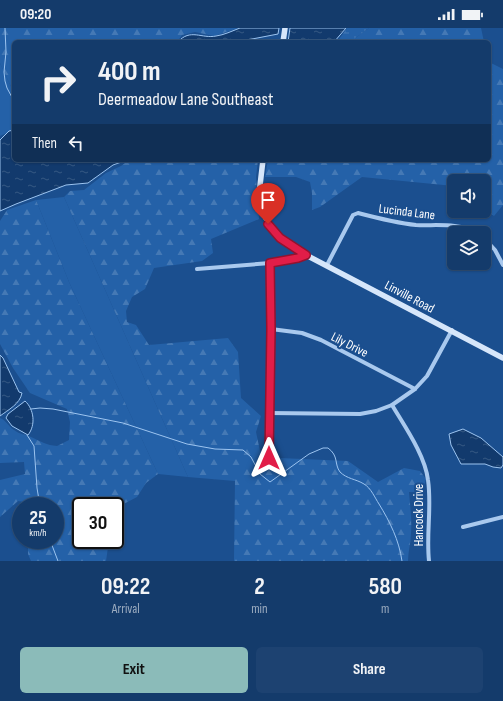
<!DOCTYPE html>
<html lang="en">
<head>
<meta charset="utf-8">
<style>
	body { margin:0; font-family:"Sofia Sans Condensed",sans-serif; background:#1d4271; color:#f1f3f6; height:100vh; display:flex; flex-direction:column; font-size:15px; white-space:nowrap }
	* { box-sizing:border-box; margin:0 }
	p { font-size:13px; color:#9dadc1 }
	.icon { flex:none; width:22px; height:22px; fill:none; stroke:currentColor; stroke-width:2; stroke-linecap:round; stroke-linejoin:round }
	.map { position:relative; height:533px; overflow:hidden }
	.side { display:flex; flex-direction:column; background:#143b6b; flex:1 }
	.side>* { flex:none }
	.hud { position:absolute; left:12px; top:12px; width:479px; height:122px; border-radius:6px; box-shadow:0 1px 3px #0004,0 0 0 1px #33557e; background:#143b6b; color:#f1f3f6; overflow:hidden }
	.buttons { position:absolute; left:447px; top:146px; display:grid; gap:8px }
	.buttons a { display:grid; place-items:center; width:44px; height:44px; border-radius:6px; background:#143b6b; box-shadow:0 1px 3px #0004,0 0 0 1px #33557e; font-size:20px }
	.speed { position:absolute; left:12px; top:469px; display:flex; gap:8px; font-size:20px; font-weight:700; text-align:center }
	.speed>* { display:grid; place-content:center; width:52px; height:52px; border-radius:50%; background:#143b6b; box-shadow:0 1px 3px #0004,0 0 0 1px #33557e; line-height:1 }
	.speed small { font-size:10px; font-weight:400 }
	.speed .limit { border:2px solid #111; border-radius:6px; background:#fff; color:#111 }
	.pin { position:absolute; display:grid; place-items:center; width:34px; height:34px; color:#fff; margin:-41px -17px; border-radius:50% 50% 50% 0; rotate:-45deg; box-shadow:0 0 4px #0007 }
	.pin .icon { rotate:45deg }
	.me { position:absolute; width:44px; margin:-22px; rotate:0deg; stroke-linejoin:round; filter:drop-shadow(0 0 3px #0008) }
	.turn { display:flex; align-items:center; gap:14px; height:84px; padding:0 20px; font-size:18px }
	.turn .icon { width:52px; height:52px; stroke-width:2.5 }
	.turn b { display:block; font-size:28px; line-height:34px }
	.then { display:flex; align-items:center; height:38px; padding:0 20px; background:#0003; gap:8px; font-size:15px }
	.eta { display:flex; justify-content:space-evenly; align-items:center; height:68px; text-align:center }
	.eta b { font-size:24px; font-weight:700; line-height:28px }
	.button { display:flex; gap:8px; margin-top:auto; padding:8px 20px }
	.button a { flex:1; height:46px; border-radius:6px; background:#8bbbb9; color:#111; font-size:16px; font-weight:700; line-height:46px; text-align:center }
	.button a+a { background:#1d4271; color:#f1f3f6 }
	.status { display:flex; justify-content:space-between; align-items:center; height:28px; padding:0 20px; background:#143b6b; direction:ltr }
	.status svg { height:11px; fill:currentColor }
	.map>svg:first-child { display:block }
	.green { fill:#2461a8 }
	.forest { fill:url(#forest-firs) }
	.wetland { fill:url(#wetland-marsh) }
	.water { fill:url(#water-ripples); stroke:#9cc4f0 }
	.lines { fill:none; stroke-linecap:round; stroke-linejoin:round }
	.stream { stroke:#9cc4f0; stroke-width:1 }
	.minor { stroke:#a9c9ee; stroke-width:4 }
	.secondary { stroke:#d6e6fa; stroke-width:5.5 }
	.route-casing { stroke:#92132f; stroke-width:10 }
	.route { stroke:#e11d48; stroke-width:7 }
	.labels { text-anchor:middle; stroke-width:4; stroke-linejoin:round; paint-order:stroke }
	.street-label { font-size:13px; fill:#fff; stroke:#1b4f8f }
</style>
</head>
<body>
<div class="status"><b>09:20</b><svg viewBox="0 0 49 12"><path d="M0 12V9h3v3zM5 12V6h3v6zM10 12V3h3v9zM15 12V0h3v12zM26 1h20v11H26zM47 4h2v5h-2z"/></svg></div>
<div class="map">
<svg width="503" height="533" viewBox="0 0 503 533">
	<defs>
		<pattern id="forest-firs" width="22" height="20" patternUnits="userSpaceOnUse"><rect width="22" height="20" fill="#2461a8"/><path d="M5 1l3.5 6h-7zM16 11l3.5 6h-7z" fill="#4579b5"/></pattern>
		<pattern id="wetland-marsh" width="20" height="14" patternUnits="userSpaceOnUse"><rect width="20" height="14" fill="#2461a8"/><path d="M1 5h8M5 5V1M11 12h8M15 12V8" fill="none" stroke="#4579b5"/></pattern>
		<pattern id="water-ripples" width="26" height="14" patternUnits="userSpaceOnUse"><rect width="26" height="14" fill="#123a6d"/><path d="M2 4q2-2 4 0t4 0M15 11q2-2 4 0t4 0" fill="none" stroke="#365883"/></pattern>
	</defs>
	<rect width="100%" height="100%" fill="#1b4f8f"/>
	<g class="green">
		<polygon points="0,35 14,65 14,102 0,108"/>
		<polygon points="64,169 188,449 158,446 69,254 36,172"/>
	</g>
	<g class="forest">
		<polygon points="0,0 239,0 214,8 195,4 182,7 177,14 14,14 14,65 0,35"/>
		<polygon points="369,0 481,0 484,14 350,14"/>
		<polygon points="489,34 503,41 503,177 494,188 484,181 484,153 454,153 454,158 362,149 320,179 312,182 312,165 310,154 296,149 265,149 268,132 489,132"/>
		<path d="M129,132H258L256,149L259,191L211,211L213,225L202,233L154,240L145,261L132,269L126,283L127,294L136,297L149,317L228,310L238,324L241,370L261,388L256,404L260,423L267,435L279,430L348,433L378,454L404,440L420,443L426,451L423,462L420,464H409C410,478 412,491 411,505C411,514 408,523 408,533H234L235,453L188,449L64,169L70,163L84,162L106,145L121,138Z"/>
		<path d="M36,172L69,254L158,446L146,455L137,469L116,480L115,483V478H81V512H109L106,533H31L28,526V512H55V478H26L25,474L18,473L0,489V452L25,446L24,434L0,435V390C6,392 9,399 14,402C20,407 25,406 31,409C42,414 46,417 57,418L69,412L70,394L67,381L30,365L13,340L0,316V193L7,182Z"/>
	</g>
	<polygon class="wetland" points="347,0 369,0 350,14 337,14"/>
	<g class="water">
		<path d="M240,0H279L278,6L247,12V14H178C190,0 202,11 216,8C224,7 232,3 240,0Z"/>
		<polygon points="290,0 346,0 334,14 288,14"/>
		<polygon points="14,102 14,132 127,132 113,137 88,155 66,157 16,176 0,183 0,112 9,103"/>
		<path d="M0,327L3,330L19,364L22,365C20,376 8,382 0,388Z"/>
		<path d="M25,373C34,381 36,397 28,407L12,398L6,390L8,386Z"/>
		<polygon points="463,401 481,410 503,429 503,437 501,440 493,439 485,436 461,436 451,417 449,406"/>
	</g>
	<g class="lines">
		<g class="stream">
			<polyline points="5,0 6,24 4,44 5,53 7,60 14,73"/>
			<path d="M31,381L40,380L53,381L123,395L187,416L215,421L243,422L251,429L260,446L270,454L309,426L323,420H328C339,428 334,436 340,444C347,451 356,451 364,456C371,460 375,470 379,476C390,494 399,512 402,533"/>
			<polyline points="27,407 34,418 37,460 40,478"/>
			<polyline points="50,512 58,533"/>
		</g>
		<g class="minor">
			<polyline points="484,210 495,222 503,237"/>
			<path d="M327,237L353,187L358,185C377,190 396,195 416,197C435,198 459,194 476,205"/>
			<polyline points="197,241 270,235 298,230 306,227"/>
			<polyline points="271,301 302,305 321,312 415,361"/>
			<path d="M392,377C405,399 425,427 428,452C432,479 426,506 429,533"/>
			<polyline points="269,385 360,386 376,383 392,377 415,361 427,348 452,302"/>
			<polyline points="269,430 271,301 270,235"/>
			<polyline points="463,499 503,489"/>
		</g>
		<g class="secondary">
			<polyline points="283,14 285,0"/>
			<polyline points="263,132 259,166 266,190 272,202 280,210 306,227 503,330"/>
		</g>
	</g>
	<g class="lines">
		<g class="route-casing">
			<polyline id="route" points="268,196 280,210 306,227 298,230 270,235 271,301 269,430"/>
		</g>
		<use href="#route" class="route"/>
	</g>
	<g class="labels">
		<g class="street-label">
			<text transform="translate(407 183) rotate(7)" y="5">Lucinda Lane</text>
			<text transform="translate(410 268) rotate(28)" y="5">Linville Road</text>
			<text transform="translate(350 316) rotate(27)" y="5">Lily Drive</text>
			<text transform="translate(418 487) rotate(-90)" y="5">Hancock Drive</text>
		</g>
	</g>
</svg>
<div class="buttons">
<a><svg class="icon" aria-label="sound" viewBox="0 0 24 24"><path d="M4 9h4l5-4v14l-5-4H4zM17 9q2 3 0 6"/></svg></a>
<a><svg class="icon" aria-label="layers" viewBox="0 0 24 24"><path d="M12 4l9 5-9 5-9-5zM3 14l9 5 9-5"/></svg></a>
</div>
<div class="speed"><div>25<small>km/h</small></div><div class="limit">30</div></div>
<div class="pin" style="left:268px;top:196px;background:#d93025"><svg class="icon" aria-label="arrive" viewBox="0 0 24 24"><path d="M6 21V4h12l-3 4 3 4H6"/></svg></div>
<svg class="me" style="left:269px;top:430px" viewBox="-20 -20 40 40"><path d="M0-17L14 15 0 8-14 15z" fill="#e11d48" stroke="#fff" stroke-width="4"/></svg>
<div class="hud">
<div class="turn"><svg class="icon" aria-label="right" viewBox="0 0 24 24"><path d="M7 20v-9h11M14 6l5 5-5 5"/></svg><div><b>400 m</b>Deermeadow Lane Southeast</div></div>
<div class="then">Then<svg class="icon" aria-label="left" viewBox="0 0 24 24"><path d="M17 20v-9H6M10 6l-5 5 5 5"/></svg></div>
</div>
</div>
<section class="side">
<div class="eta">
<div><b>09:22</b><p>Arrival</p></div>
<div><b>2</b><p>min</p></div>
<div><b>580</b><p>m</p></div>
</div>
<div class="button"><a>Exit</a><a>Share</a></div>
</section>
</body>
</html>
